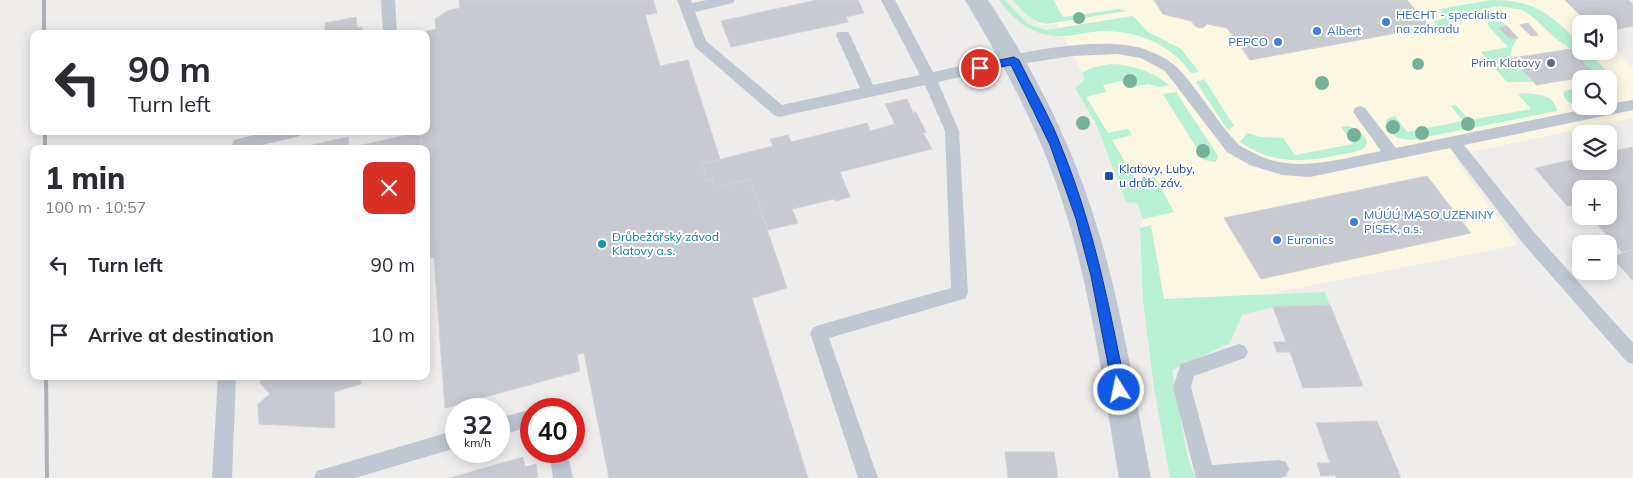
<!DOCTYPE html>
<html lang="en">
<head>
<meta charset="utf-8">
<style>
	body { margin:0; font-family:Mulish,sans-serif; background:#f2f2f3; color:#2b2b33; height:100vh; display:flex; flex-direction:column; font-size:19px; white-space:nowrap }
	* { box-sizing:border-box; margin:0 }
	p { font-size:16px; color:#7c7c81 }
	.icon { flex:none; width:28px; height:28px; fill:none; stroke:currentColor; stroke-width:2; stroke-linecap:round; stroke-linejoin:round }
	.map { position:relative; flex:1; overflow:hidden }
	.sheet { position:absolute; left:30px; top:145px; width:400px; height:235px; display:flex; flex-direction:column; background:#fff; border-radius:10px; box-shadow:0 2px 12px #0003 }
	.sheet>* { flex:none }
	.hud { position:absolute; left:30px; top:30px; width:400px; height:105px; border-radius:10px; box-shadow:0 2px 12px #0003; background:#fff; color:#2b2b33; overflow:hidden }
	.fabs { position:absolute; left:1572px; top:15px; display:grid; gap:10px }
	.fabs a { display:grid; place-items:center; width:45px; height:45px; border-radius:10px; background:#fff; box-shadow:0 2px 12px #0003; font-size:25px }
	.speed { position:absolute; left:445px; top:398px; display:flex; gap:10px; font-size:25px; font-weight:700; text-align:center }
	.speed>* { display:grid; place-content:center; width:65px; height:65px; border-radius:50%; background:#fff; box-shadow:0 2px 12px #0003; line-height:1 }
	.speed small { font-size:12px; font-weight:400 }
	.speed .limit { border:8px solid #d22; background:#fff; color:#111 }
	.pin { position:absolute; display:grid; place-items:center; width:42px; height:42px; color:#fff; margin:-21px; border:2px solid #fff; border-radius:50%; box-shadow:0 1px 5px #0007 }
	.me { position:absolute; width:55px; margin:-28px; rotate:350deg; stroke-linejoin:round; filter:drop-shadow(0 0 4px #0008) }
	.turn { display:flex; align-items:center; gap:18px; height:105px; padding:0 15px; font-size:22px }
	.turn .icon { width:65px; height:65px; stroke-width:2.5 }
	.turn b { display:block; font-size:35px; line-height:42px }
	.round { display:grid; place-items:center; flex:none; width:52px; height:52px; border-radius:10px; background:#f2f2f3 }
	.head { display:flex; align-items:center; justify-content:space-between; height:85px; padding:0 15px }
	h1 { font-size:30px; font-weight:800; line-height:38px }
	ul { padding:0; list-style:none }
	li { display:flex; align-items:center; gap:15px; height:70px; padding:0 15px }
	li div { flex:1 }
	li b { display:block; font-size:19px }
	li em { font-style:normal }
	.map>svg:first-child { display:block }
	.commercial { fill:#fcf7e3; fill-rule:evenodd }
	.green { fill:#b7f0d3 }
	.building { fill:#c8cad2; stroke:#d0d1d8 }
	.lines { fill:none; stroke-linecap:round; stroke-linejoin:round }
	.service { fill:#bec7d2; fill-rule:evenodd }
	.tertiary { fill:#bec7d2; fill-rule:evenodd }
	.rail { stroke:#aeb0b7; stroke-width:4 }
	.tree { fill:#75b098 }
	.route { fill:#1158e4; stroke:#0b3994 }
	.shop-dot { fill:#3f7fe0; stroke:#fff; stroke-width:2 }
	.service-dot { fill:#5c6f8a; stroke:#fff; stroke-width:2 }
	.transit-dot { fill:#1a4fb4; stroke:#fff; stroke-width:2 }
	.culture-dot { fill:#0f9aa8; stroke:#fff; stroke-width:2 }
	.labels { text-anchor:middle; stroke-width:4; stroke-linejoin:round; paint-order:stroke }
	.shop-label { font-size:12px; fill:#366cbe; stroke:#fff; text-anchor:start }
	.service-label { font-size:12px; fill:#4e5e75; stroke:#fff; text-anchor:end }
	.transit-label { font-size:12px; fill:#164399; stroke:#fff; text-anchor:start }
	.culture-label { font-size:12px; fill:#0d838f; stroke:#fff; text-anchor:start }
</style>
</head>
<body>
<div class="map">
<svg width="1633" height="478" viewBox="0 0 1633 478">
	<rect width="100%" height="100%" fill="#efecec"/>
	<path class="commercial" d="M1013,0H1565L1589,24H1581V51H1609V43L1633,68V118L1453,156L1518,245L1268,294L1143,300L1140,228L1143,219L1137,203L1126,202L1097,126L1075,88L1085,79L1082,72L1057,24L1041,25L1028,17ZM1581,79H1609V106H1581Z"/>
	<g class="green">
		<path d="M999,0H1005L1028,24L1046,30L1133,16L1148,32L1181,49L1199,72L1191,73C1172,44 1135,30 1101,31C1086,32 1070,37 1055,36C1031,34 1013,20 999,0Z"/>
		<path d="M1013,0H1053L1063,17L1119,9L1126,11L1047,24C1031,22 1023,12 1013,0Z"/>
		<path d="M1491,0C1536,0 1551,14 1581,45V51H1588L1608,73L1613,88L1609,97V79H1596V75L1571,49L1556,39L1533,17L1522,10L1500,6L1478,10L1461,15L1444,30L1433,22L1445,18L1440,9Z"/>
		<polygon points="1492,21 1501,22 1507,26 1500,28 1510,39 1518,38 1512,47 1511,56 1533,82 1507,82 1481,52 1508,47 1488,26 1488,23"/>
		<path d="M1111,64C1133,65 1152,71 1169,85L1160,87L1148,84L1127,88L1122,81L1103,85L1106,92L1086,97L1108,133L1128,129L1132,135L1112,140L1136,181L1155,177L1174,212L1143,219L1137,203L1126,202L1097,126L1075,88L1085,79L1082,72L1095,67Z"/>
		<polygon points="1204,79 1234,126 1228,130 1196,82"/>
		<path d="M1581,87L1582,106C1574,106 1566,103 1563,94L1565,91Z"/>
		<polygon points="1176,92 1218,156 1216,162 1204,160 1163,94"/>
		<path d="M1525,93C1538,94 1555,95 1557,111L1411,140L1397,138L1385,127L1387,119L1395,116L1407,132L1463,121L1451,106L1456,105L1469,120L1531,109L1518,94Z"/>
		<path d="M1348,126C1357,129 1365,133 1367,143L1364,148C1356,153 1346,153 1338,155C1300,163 1273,164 1240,142L1247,133L1261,137L1283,138L1295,155L1353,144L1341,127Z"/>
		<polygon points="1151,225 1164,299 1325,292 1330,305 1273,307 1242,315 1230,343 1172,370 1187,454 1195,478 1170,478 1154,387 1143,300 1140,228"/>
	</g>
	<g class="building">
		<polygon points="459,0 653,0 657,13 645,15 660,66 688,60 720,159 702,164 707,181 712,179 714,188 750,179 787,288 752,298 808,478 609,478 584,353 577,355 580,371 445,408 434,257 426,190 426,149 422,149 420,131 426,131 426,34 415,34 436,29 435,19 447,11 460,8"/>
		<polygon points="817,0 858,0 864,13 846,17 848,22 731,47 721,21"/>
		<polygon points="1154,0 1407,0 1430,27 1250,60 1227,28 1207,24 1203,28 1199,28 1195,26 1191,21 1163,14"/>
		<polygon points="1565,0 1628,0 1633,5 1633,26 1609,31 1609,24 1589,24"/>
		<polygon points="356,17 357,28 362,27 362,34 325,34 325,23"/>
		<polygon points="1528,23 1538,35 1531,36 1520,25"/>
		<polygon points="1507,26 1518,38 1510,39 1499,28"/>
		<polygon points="1571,49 1596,75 1536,85 1512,58"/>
		<polygon points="907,99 913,113 916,112 926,132 923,133 932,149 840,172 850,197 836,201 834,199 792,209 798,223 768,230 750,179 714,188 712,179 707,181 702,164 773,146 770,139 788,135 791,142 867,123 870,131 895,124 885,104"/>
		<polygon points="420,132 421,149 349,149 349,148"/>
		<polygon points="348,137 349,149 295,149"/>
		<polygon points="1633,147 1633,250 1622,252 1590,216 1609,216 1609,189 1581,189 1581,207 1579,204 1567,206 1535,168 1581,158 1581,161 1609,161 1609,152"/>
		<polygon points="1427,176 1471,233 1261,279 1224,218"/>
		<polygon points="426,196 434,257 426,259"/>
		<polygon points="1633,250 1633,281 1612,257"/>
		<polygon points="1330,305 1363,386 1303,388 1290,352 1277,352 1273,342 1286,342 1273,307"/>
		<polygon points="260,376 360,376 361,384 334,392 335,428 259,424 258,404 270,394 260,383"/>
		<polygon points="1377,421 1401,478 1336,478 1335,475 1321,476 1317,463 1330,463 1316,423"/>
		<polygon points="1005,452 1054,452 1058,478 1008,478"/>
		<polygon points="523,457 525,467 536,464 538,478 450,478"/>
	</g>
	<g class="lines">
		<g class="service">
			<polygon points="381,0 395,0 397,34 383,34"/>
			<path d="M677,0H691L692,3L707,0H735L733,3L695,12L706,41L782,105L860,88L836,35L838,32H848L850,35L873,85L920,75L881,0H895L933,72C987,61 1099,30 1149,51C1177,62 1182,72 1199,94C1211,110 1223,128 1236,142C1240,147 1247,149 1252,152C1293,175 1339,159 1381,151L1353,112L1355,108L1360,106L1365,108L1396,148L1600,106H1609V104L1633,100V110L1464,145L1533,231L1633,343V364L1627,362L1521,241L1450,148L1310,177L1282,175L1250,165L1227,152L1165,71L1141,58L1117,54L1072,56L1014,65L938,82L959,131L968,293L966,298L960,300L829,338L878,478H858L810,333L813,328L819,325L951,288L945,131L925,85L779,117L774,115L695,47Z"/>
			<polygon points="270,131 303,131 301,135 296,137 246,149 230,149 234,140"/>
			<polygon points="1239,344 1245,346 1248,352 1245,358 1194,376 1191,387 1212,465 1279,460 1286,462 1289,469 1286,476 1280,478 1196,478 1173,387 1181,364"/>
			<polygon points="218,376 236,376 232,478 212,478"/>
			<polygon points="532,409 531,426 499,436 499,418"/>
			<polygon points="456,430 456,448 355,478 314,478 317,471 324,469"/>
			<polygon points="549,451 567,451 573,478 553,478"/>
		</g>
		<path class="tertiary" d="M965,0H988C1037,74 1077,154 1101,240C1124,318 1135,398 1151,478H1119C1103,386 1092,293 1063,204C1040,131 1004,65 965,0Z"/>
		<g class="rail">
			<polyline points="44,0 44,34"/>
			<polyline points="45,131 45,149"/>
			<polyline points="46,376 47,478"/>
		</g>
	</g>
	<g class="tree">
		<circle cx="1079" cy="18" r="6"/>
		<circle cx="1418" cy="64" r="6"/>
		<circle cx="1130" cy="81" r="7"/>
		<circle cx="1322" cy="83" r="7"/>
		<circle cx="1083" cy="123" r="7"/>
		<circle cx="1468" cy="124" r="7"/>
		<circle cx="1393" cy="127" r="7"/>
		<circle cx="1422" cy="133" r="7"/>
		<circle cx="1354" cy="135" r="7"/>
		<circle cx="1203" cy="151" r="7"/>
	</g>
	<path class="route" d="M1014,57L1019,60C1033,89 1050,117 1061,146C1094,227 1109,305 1126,390L1124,394L1119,396L1115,394L1113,390L1091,276L1076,219L1050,145L1011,65L980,71L975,68L980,64Z"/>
	<g class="shop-dot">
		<circle cx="1386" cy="22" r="5"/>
		<circle cx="1317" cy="31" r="5"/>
		<circle cx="1278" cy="42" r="5"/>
		<circle cx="1354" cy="222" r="5"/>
		<circle cx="1277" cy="240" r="5"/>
	</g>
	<circle class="service-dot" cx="1551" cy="63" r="5"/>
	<rect class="transit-dot" x="1104" y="171" width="10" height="10" rx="2.5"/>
	<circle class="culture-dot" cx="602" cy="244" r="5"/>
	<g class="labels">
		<g class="shop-label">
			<text x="1396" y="19">HECHT - specialista<tspan x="1396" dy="14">na zahradu</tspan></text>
			<text x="1327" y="35">Albert</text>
			<text x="1268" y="46" text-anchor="end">PEPCO</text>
			<text x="1364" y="219">MÚÚÚ MASO UZENINY<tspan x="1364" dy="14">PÍSEK, a.s.</tspan></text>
			<text x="1287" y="244">Euronics</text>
		</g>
		<g class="service-label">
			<text x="1541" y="67">Prim Klatovy</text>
		</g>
		<g class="transit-label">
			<text x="1119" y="173">Klatovy, Luby,<tspan x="1119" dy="14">u drůb. záv.</tspan></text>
		</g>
		<g class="culture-label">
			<text x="612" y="241">Drůbežářský závod<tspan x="612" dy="14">Klatovy a.s.</tspan></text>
		</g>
	</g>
</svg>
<div class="fabs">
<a><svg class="icon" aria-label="sound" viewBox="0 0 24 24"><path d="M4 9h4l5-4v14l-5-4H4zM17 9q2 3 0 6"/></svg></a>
<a><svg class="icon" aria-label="search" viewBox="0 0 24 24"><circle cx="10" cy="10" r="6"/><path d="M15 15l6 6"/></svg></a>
<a><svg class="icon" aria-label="layers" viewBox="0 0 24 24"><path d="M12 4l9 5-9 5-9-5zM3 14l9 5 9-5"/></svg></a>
<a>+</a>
<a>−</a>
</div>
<div class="speed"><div>32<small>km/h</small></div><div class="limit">40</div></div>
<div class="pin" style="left:980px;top:68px;background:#d93025"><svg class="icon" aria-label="arrive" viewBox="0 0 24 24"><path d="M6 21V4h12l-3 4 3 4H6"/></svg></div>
<svg class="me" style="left:1119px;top:390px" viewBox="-20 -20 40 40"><circle r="17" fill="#1158e4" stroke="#fff" stroke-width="3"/><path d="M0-11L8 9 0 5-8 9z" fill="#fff"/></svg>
<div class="hud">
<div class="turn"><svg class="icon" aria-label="left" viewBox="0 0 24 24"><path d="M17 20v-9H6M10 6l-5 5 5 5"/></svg><div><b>90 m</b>Turn left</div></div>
</div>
<section class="sheet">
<div class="head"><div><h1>1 min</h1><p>100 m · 10:57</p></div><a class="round" style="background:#d93025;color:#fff"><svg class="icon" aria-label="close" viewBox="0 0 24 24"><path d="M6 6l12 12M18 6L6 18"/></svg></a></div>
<ul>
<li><svg class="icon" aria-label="left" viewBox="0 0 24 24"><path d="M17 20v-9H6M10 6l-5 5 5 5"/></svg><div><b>Turn left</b></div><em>90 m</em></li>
<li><svg class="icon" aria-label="arrive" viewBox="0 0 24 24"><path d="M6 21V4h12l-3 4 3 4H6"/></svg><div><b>Arrive at destination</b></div><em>10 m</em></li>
</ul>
</section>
</div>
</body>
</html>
